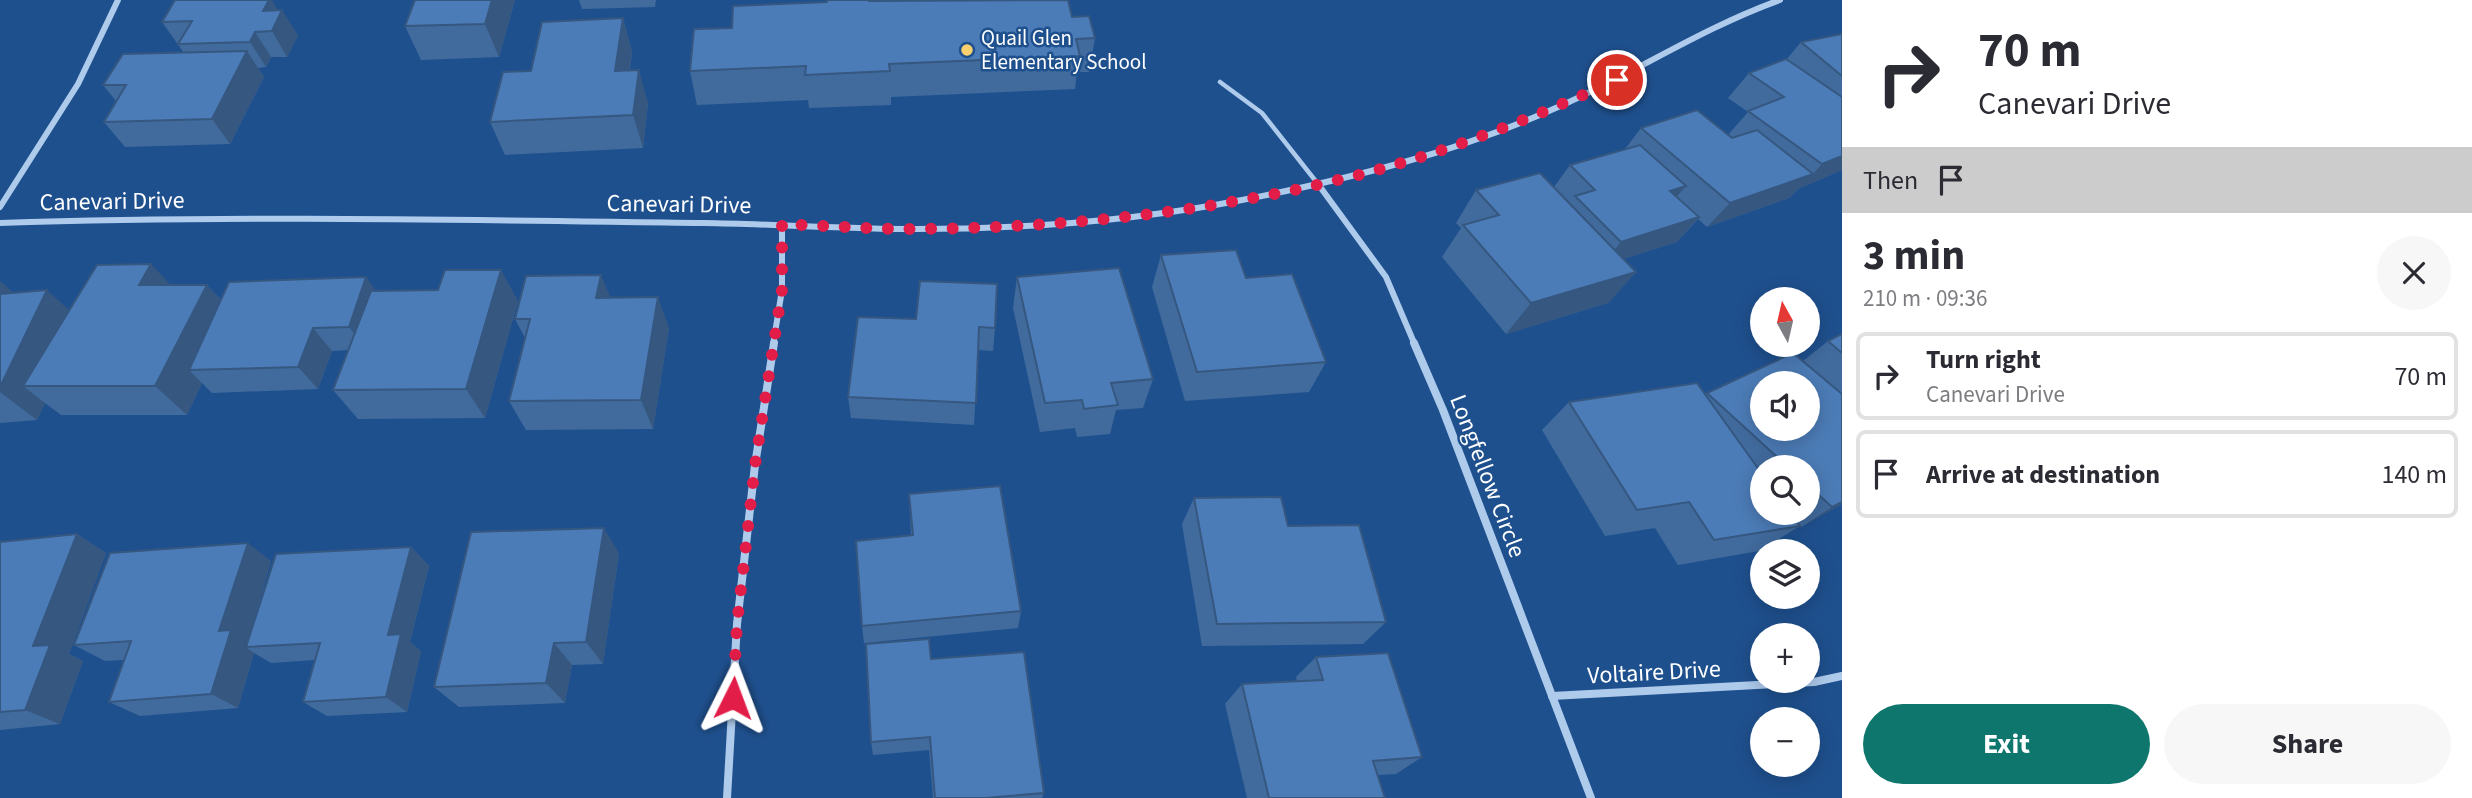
<!DOCTYPE html>
<html lang="en">
<head>
<meta charset="utf-8">
<style>
	body { margin:0; font-family:"Source Sans 3",sans-serif; background:#f7f7f7; color:#2b2b33; height:100vh; display:flex; flex-direction:column; font-size:26px; white-space:nowrap }
	* { box-sizing:border-box; margin:0 }
	p { font-size:23px; color:#7c7c81 }
	.icon { flex:none; width:38px; height:38px; fill:none; stroke:currentColor; stroke-width:2; stroke-linecap:round; stroke-linejoin:round }
	.map { position:relative; flex:1; overflow:hidden }
	.panel { display:flex; flex-direction:column; background:#fff; width:630px }
	.panel>* { flex:none }
	.guide { background:#fff; color:#2b2b33; overflow:hidden }
	.needle { width:46px; rotate:352deg }
	.buttons { position:absolute; left:1750px; top:287px; display:grid; gap:14px }
	.buttons a { display:grid; place-items:center; width:70px; height:70px; border-radius:50%; background:#fff; box-shadow:0 4px 18px #0003; font-size:35px }
	.pin { position:absolute; display:grid; place-items:center; width:60px; height:60px; color:#fff; margin:-30px; border:4px solid #fff; border-radius:50%; box-shadow:0 2px 7px #0007 }
	.me { position:absolute; width:77px; margin:-38px; rotate:3deg; stroke-linejoin:round; filter:drop-shadow(0 0 5px #0008) }
	.turn { display:flex; align-items:center; gap:24px; height:147px; padding:0 21px; font-size:32px }
	.turn .icon { width:91px; height:91px; stroke-width:2.5 }
	.turn b { display:block; font-size:49px; line-height:60px }
	.then { display:flex; align-items:center; height:66px; padding:0 21px; background:#0003; gap:14px; font-size:26px }
	.round { display:grid; place-items:center; flex:none; width:74px; height:74px; border-radius:37px; background:#f7f7f7 }
	.headline { display:flex; align-items:center; justify-content:space-between; height:119px; padding:0 21px }
	h1 { font-size:42px; font-weight:700; line-height:52px }
	.primary-button { display:flex; gap:14px; margin-top:auto; padding:14px 21px }
	.primary-button a { flex:1; height:80px; border-radius:42px; background:#0f766e; color:#fff; font-size:28px; font-weight:700; line-height:80px; text-align:center }
	.primary-button a+a { background:#f7f7f7; color:#2b2b33 }
	ul { padding:0; list-style:none }
	li { display:flex; align-items:center; gap:21px; height:88px; margin:0 14px 10px; padding:0 7px; border:4px solid #e1e1e2; border-radius:10px }
	li div { flex:1 }
	li b { display:block; font-size:26px }
	li em { font-style:normal }
	main { display:flex; flex:1; min-height:0 }
	.map>svg:first-child { display:block }
	.lines { fill:none; stroke-linecap:round; stroke-linejoin:round }
	.service { stroke:#aecbec; stroke-width:4.5 }
	.minor-far1 { stroke:#aecbec; stroke-width:6 }
	.minor { stroke:#aecbec; stroke-width:8 }
	.wall { fill:#416b9d; fill-rule:evenodd }
	.shaded-wall { fill:#355780 }
	.building { fill:#4c7cb7; stroke:#355780; stroke-width:2; fill-rule:evenodd }
	.route { stroke:#e11d48; stroke-width:12; stroke-dasharray:0 21.6 }
	.poi-dot { fill:#fad06e; stroke:#1f508e; stroke-width:2.5 }
	.labels { text-anchor:middle; stroke-width:5; stroke-linejoin:round; paint-order:stroke }
	.far-poi-label { font-size:21px; fill:#fff; stroke:#1f508e; text-anchor:start }
	.street-label { font-size:24px; fill:#fff; stroke:#1f508e }
</style>
</head>
<body>
<main>
<div class="map">
<svg width="1842" height="798" viewBox="0 0 1842 798">
	<rect width="100%" height="100%" fill="#1f508e"/>
	<g class="lines">
		<polyline class="service" points="1220,82 1262,113 1318,184"/>
		<g class="minor-far1">
			<polyline points="1318,184 1386,277 1415,345"/>
			<polyline points="0,207 78,84 118,0"/>
			<path d="M0,223C235,215 469,220 704,223C775,224 845,229 915,229C1024,229 1135,221 1242,200C1349,179 1458,152 1558,107C1633,74 1702,28 1780,0"/>
			<polyline points="773,345 782,290 782,224"/>
		</g>
		<g class="minor">
			<polyline points="1414,343 1443,410 1591,798"/>
			<polyline points="1552,696 1814,682 1842,676"/>
			<polyline points="727,798 737,624 755,465 774,343"/>
		</g>
	</g>
	<g class="wall">
		<polygon points="515,0 499,57 421,60 405,26"/>
		<polygon points="579,0 656,0 655,7 582,9"/>
		<polygon points="869,1 1072,17 1095,38 1089,72 1077,72 1075,89 891,97 891,105 809,108 808,100 697,105 690,71 732,28 827,2"/>
		<polygon points="278,10 298,35 287,57 271,57 266,67 258,68 264,77 230,144 125,147 104,122 116,101 103,85 184,53 162,22"/>
		<polygon points="623,18 632,52 630,70 648,103 643,148 505,155 490,122 531,71"/>
		<polygon points="1842,34 1842,170 1798,189 1789,198 1707,227 1698,219 1677,242 1623,259 1636,272 1608,303 1506,334 1442,257 1461,228 1456,223 1476,190 1554,187 1570,165 1625,149 1641,128 1728,135 1748,112 1728,98 1749,73 1787,59 1801,42"/>
		<polygon points="1161,255 1246,278 1326,362 1309,392 1185,401 1152,287"/>
		<polygon points="366,277 375,291 518,301 485,418 358,419 333,390 349,350 332,351 318,389 212,393 202,383 187,415 61,415 45,403 37,420 0,423 0,281 13,293 69,310 171,285 207,285 221,300"/>
		<polygon points="1017,277 1153,379 1143,408 1116,410 1110,434 1077,437 1075,428 1040,432 1013,308"/>
		<polygon points="610,298 669,328 653,429 526,430 509,401 525,338 515,319"/>
		<polygon points="858,317 995,328 993,351 978,350 974,425 851,418 848,397"/>
		<path d="M1842,334V504L1801,527L1798,524L1800,526L1759,551L1678,565L1655,528L1605,536L1542,430L1569,402L1705,395L1707,393L1803,361L1828,341ZM1762,467H1808V513H1762Z"/>
		<polygon points="909,494 1021,611 1018,628 864,643 862,626 911,535"/>
		<polygon points="1194,498 1288,526 1386,622 1363,644 1202,646 1182,524"/>
		<polygon points="77,534 106,553 69,654 83,661 60,724 0,730 0,542"/>
		<polygon points="411,547 429,566 410,642 421,651 407,712 327,716 303,702 315,660 271,663 254,653 238,708 140,716 109,702 124,660 105,661 74,645 271,561 248,641"/>
		<polygon points="619,553 603,664 572,665 565,703 459,707 434,687"/>
		<polygon points="1316,657 1422,757 1396,774 1378,775 1385,798 1247,798 1225,704 1242,684 1297,681 1296,677"/>
		<polygon points="931,659 1044,793 1042,798 933,798 929,750 873,755 871,742"/>
	</g>
	<g class="shaded-wall">
		<polygon points="269,0 272,0 280,14 282,10 298,35 287,57 272,31 263,11"/>
		<polygon points="492,0 515,0 499,57 485,24"/>
		<polygon points="623,18 632,52 625,104 615,71"/>
		<polygon points="255,32 271,57 266,67 250,42"/>
		<polygon points="247,51 264,77 230,144 212,119"/>
		<polygon points="639,70 648,103 643,148 633,115"/>
		<polygon points="1842,156 1842,170 1798,189 1789,198 1707,227 1730,203 1813,174 1822,164"/>
		<polygon points="1686,186 1664,211 1670,191"/>
		<polygon points="1699,217 1677,242 1601,266 1621,242"/>
		<polygon points="151,264 181,296 139,285"/>
		<polygon points="501,270 518,301 485,418 466,389"/>
		<polygon points="1636,272 1608,303 1506,334 1531,303"/>
		<polygon points="601,275 614,306 596,298"/>
		<polygon points="366,277 383,301 366,349 349,327"/>
		<polygon points="0,281 27,305 0,313"/>
		<polygon points="207,285 235,316 189,370 202,383 187,415 155,386"/>
		<polygon points="47,290 81,321 23,386 45,403 37,420 0,392 0,387"/>
		<polygon points="658,297 669,328 653,429 641,400"/>
		<polygon points="313,328 332,351 318,389 298,367"/>
		<polygon points="1842,502 1842,504 1801,527 1832,507"/>
		<polygon points="604,528 619,553 603,664 586,642"/>
		<polygon points="77,534 106,553 69,654 83,661 60,724 25,710 33,646"/>
		<polygon points="248,543 271,561 246,647 254,653 238,708 211,694 219,631"/>
		<polygon points="411,547 429,566 410,642 421,651 407,712 386,697 388,635"/>
		<polygon points="554,643 572,665 565,703 546,683"/>
	</g>
	<g class="building">
		<polygon points="175,0 269,0 263,11 282,10 272,31 255,32 250,42 178,44 192,21 162,22"/>
		<polygon points="415,0 492,0 485,24 405,26"/>
		<polygon points="827,0 869,0 869,1 1068,0 1072,17 1089,16 1095,38 1076,39 1080,56 889,64 890,71 805,75 806,66 690,71 694,29 732,28 733,6 827,2"/>
		<polygon points="623,18 615,71 639,70 633,115 490,122 503,72 531,71 542,22"/>
		<polygon points="1842,34 1842,76 1801,42"/>
		<polygon points="247,51 212,119 104,122 126,85 103,85 123,54"/>
		<polygon points="1786,59 1842,97 1842,156 1822,164 1748,111 1784,97 1749,73"/>
		<polygon points="1697,110 1732,138 1757,130 1813,174 1730,203 1641,128"/>
		<polygon points="1640,145 1686,186 1670,191 1699,217 1621,242 1575,196 1595,190 1570,165"/>
		<polygon points="1540,173 1636,272 1531,303 1463,225 1499,215 1476,190"/>
		<polygon points="1236,250 1246,278 1292,274 1326,362 1197,372 1161,255"/>
		<polygon points="151,264 139,285 207,285 155,386 23,386 97,265"/>
		<polygon points="1119,268 1153,379 1111,383 1118,405 1084,409 1082,400 1045,403 1017,277"/>
		<polygon points="445,270 501,270 466,389 333,390 371,291 438,290"/>
		<polygon points="601,275 596,298 658,297 641,400 509,401 530,319 515,319 526,276"/>
		<polygon points="366,277 349,327 313,328 298,367 189,370 229,282"/>
		<polygon points="920,281 997,284 995,328 979,327 976,403 848,397 858,317 916,319"/>
		<polygon points="47,290 0,387 0,294"/>
		<polygon points="1842,334 1842,353 1828,341"/>
		<path d="M1793,353L1842,394V502L1832,507L1808,485V467H1788L1707,393ZM1762,383H1808V429H1762Z"/>
		<polygon points="1697,383 1762,474 1762,513 1790,513 1800,526 1714,540 1689,502 1637,510 1569,402"/>
		<polygon points="1000,486 1021,611 862,626 856,541 913,535 909,494"/>
		<polygon points="1281,497 1288,526 1359,525 1386,622 1217,624 1194,498"/>
		<polygon points="604,528 586,642 554,643 546,683 434,687 471,532"/>
		<polygon points="77,534 33,646 50,645 25,710 0,712 0,542"/>
		<polygon points="248,543 219,631 231,630 211,694 109,702 131,641 74,645 110,553"/>
		<polygon points="411,547 388,635 401,634 386,697 303,702 320,643 246,647 276,554"/>
		<polygon points="929,639 931,659 1024,652 1044,793 985,798 935,798 930,737 871,742 866,644"/>
		<polygon points="1388,653 1422,757 1373,761 1385,798 1269,798 1242,684 1323,680 1316,657"/>
	</g>
	<g class="lines">
		<path class="route" d="M733,698L737,624L755,465L782,290V224C826,226 870,229 914,229C1067,228 1222,211 1370,172C1455,149 1537,116 1617,80"/>
	</g>
	<circle class="poi-dot" cx="967" cy="50" r="7"/>
	<g class="labels">
		<g class="far-poi-label">
			<text x="981" y="45">Quail Glen<tspan x="981" dy="24">Elementary School</tspan></text>
		</g>
		<g class="street-label">
			<text transform="translate(112 201) rotate(-1)" y="8">Canevari Drive</text>
			<text transform="translate(679 204) rotate(1)" y="8">Canevari Drive</text>
			<text transform="translate(1488 476) rotate(69)" y="8">Longfellow Circle</text>
			<text transform="translate(1654 672) rotate(-3)" y="8">Voltaire Drive</text>
		</g>
	</g>
</svg>
<div class="buttons">
<a><svg class="needle" viewBox="-14 -14 28 28"><path d="M0-13l5 13h-10z" fill="#e53935"/><path d="M0 13l5-13h-10z" fill="#7c7c81"/></svg></a>
<a><svg class="icon" aria-label="sound" viewBox="0 0 24 24"><path d="M4 9h4l5-4v14l-5-4H4zM17 9q2 3 0 6"/></svg></a>
<a><svg class="icon" aria-label="search" viewBox="0 0 24 24"><circle cx="10" cy="10" r="6"/><path d="M15 15l6 6"/></svg></a>
<a><svg class="icon" aria-label="layers" viewBox="0 0 24 24"><path d="M12 4l9 5-9 5-9-5zM3 14l9 5 9-5"/></svg></a>
<a>+</a>
<a>−</a>
</div>
<div class="pin" style="left:1617px;top:80px;background:#d93025"><svg class="icon" aria-label="arrive" viewBox="0 0 24 24"><path d="M6 21V4h12l-3 4 3 4H6"/></svg></div>
<svg class="me" style="left:733px;top:698px" viewBox="-20 -20 40 40"><path d="M0-17L14 15 0 8-14 15z" fill="#e11d48" stroke="#fff" stroke-width="4"/></svg>
</div>
<section class="panel">
<div class="guide">
<div class="turn"><svg class="icon" aria-label="right" viewBox="0 0 24 24"><path d="M7 20v-9h11M14 6l5 5-5 5"/></svg><div><b>70 m</b>Canevari Drive</div></div>
<div class="then">Then<svg class="icon" aria-label="arrive" viewBox="0 0 24 24"><path d="M6 21V4h12l-3 4 3 4H6"/></svg></div>
</div>
<div class="headline"><div><h1>3 min</h1><p>210 m · 09:36</p></div><a class="round"><svg class="icon" aria-label="close" viewBox="0 0 24 24"><path d="M6 6l12 12M18 6L6 18"/></svg></a></div>
<ul>
<li><svg class="icon" aria-label="right" viewBox="0 0 24 24"><path d="M7 20v-9h11M14 6l5 5-5 5"/></svg><div><b>Turn right</b><p>Canevari Drive</p></div><em>70 m</em></li>
<li><svg class="icon" aria-label="arrive" viewBox="0 0 24 24"><path d="M6 21V4h12l-3 4 3 4H6"/></svg><div><b>Arrive at destination</b></div><em>140 m</em></li>
</ul>
<div class="primary-button"><a>Exit</a><a>Share</a></div>
</section>
</main>
</body>
</html>
